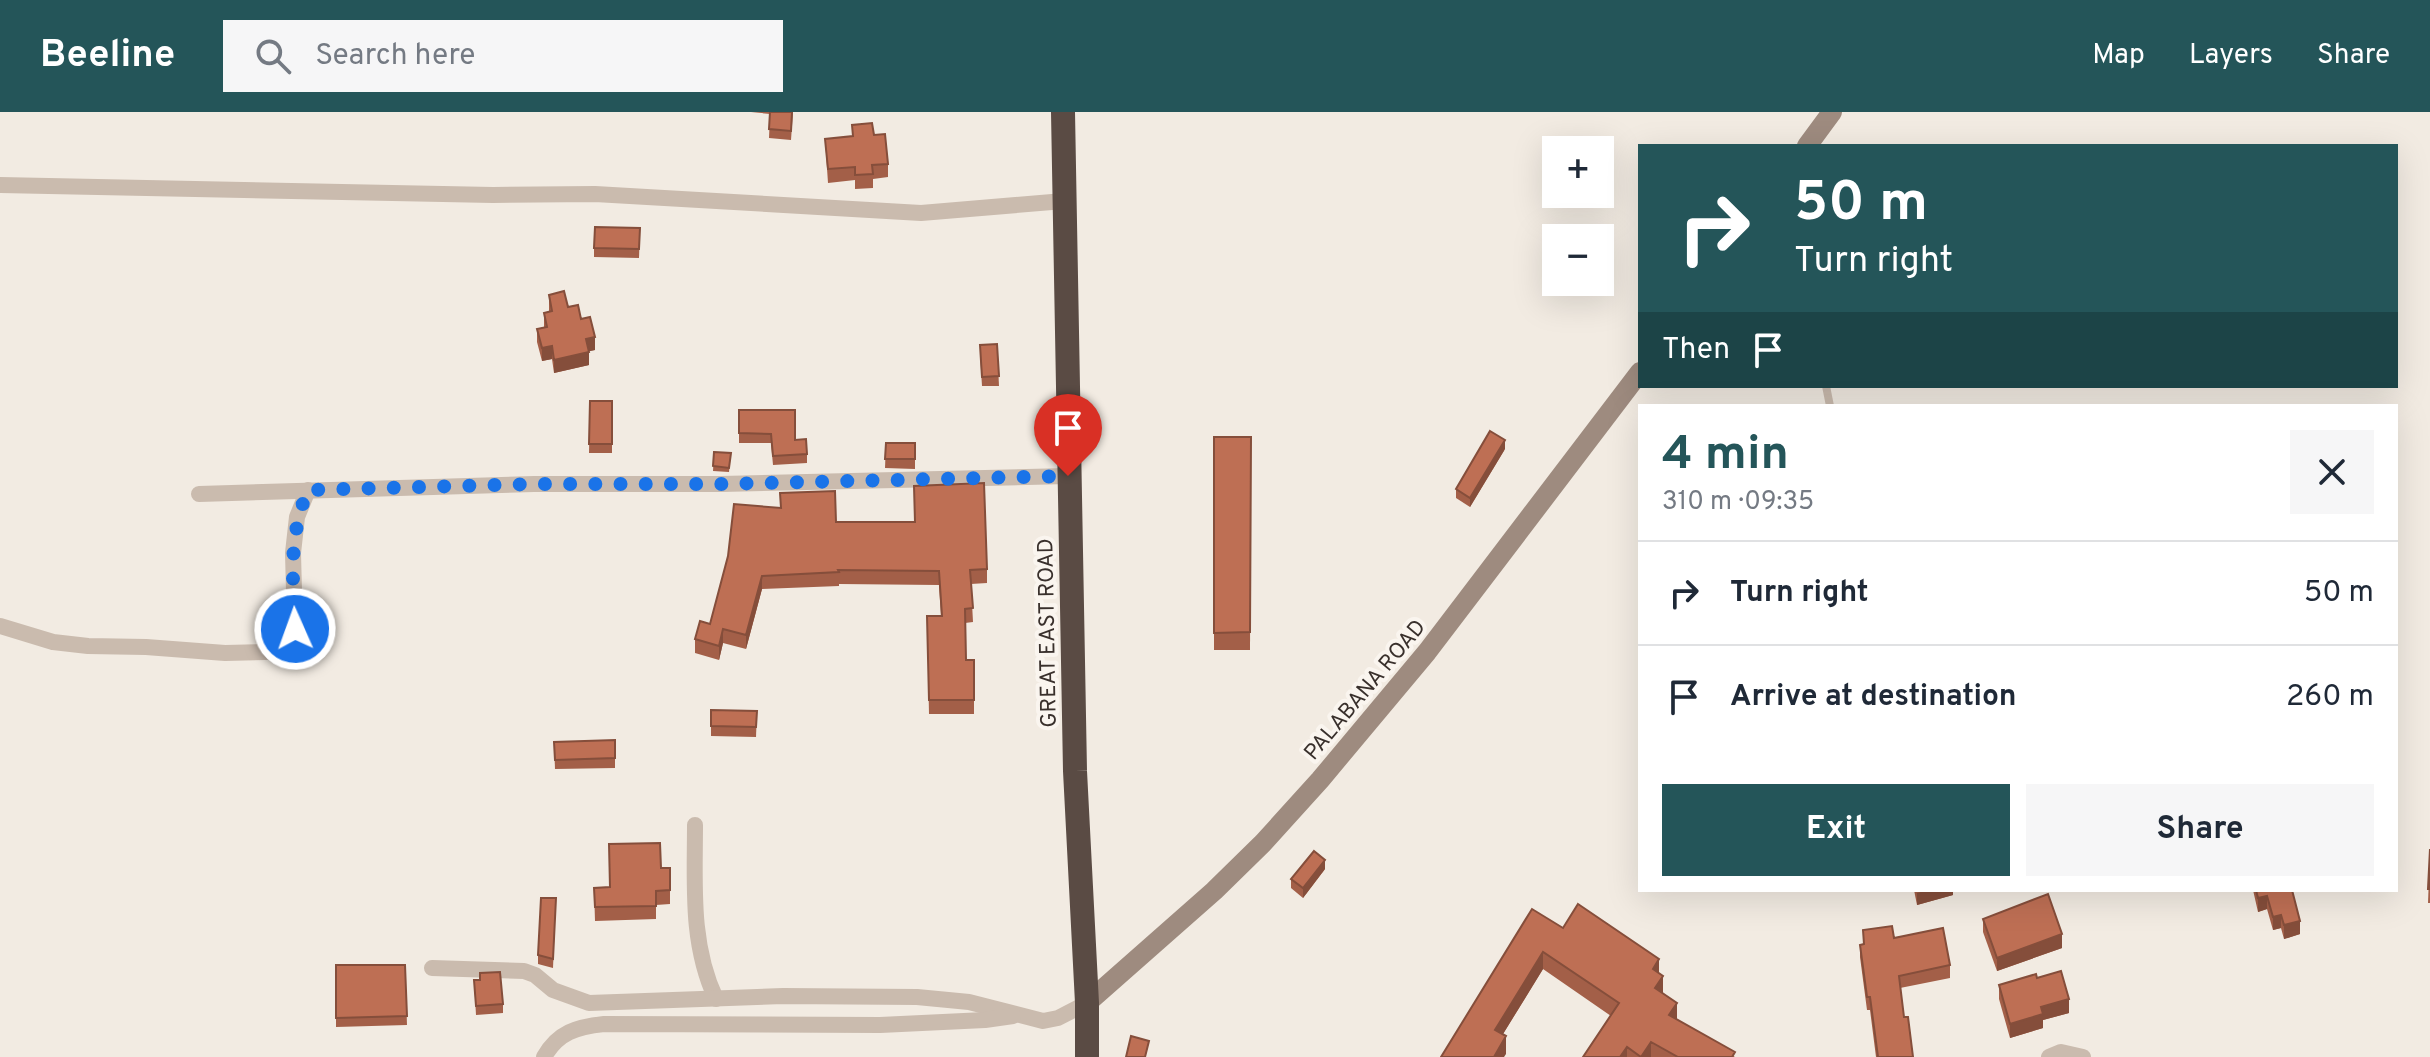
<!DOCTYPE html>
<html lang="en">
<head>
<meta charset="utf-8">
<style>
	body { margin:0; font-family:Overpass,sans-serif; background:#f6f6f7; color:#1f2937; height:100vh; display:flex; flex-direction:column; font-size:30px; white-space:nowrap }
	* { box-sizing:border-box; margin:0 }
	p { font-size:26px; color:#747a83 }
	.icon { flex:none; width:44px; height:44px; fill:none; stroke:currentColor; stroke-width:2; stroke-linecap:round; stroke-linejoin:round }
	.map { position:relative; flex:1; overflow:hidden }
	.side { position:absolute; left:1638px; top:292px; width:760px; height:488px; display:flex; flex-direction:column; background:#fff; border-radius:0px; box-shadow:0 8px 32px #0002 }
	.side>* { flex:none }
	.top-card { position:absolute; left:1638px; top:32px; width:760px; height:244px; border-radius:0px; box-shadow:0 8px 32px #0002; background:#245559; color:#fff; overflow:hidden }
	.tools { position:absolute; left:1542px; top:24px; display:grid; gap:16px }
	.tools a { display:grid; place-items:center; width:72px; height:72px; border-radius:0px; background:#fff; box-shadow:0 8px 32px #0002; font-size:40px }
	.pin { position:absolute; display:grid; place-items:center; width:68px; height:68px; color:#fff; margin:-82px -34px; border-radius:50% 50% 50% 0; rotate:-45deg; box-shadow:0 0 8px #0007 }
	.pin .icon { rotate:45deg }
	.me { position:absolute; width:88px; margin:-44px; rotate:358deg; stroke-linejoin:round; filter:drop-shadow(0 0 6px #0008) }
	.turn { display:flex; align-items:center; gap:28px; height:168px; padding:0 24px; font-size:36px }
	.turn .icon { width:104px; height:104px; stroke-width:2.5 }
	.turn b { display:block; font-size:56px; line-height:68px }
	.then { display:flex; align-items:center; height:76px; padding:0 24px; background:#0003; gap:16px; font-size:30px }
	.round { display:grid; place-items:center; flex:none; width:84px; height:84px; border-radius:0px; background:#f6f6f7 }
	.overview { display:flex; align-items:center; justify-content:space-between; height:136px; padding:0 24px }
	h1 { font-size:48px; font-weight:700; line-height:60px; color:#245559 }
	.button { display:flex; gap:16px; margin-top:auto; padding:16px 24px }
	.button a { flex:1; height:92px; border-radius:0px; background:#245559; color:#fff; font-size:32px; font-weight:700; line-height:92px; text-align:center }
	.button a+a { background:#f6f6f7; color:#1f2937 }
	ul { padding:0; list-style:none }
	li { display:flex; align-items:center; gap:24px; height:104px; padding:0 24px; border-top:2px solid #e0e1e3 }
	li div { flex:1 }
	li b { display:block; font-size:30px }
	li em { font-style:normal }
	header { display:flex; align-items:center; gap:48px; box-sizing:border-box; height:112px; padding:0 40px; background:#245559; color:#fff }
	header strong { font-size:38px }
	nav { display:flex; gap:44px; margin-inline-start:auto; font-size:28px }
	.search { width:560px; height:72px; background:#f6f6f7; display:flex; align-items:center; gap:20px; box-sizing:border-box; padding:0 28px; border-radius:0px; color:#747a83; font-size:30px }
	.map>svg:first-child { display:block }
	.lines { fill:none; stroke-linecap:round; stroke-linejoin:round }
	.lane { stroke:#cabbae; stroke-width:8 }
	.street { stroke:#cabbae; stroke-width:16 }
	.secondary { stroke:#9e8b7f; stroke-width:20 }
	.highway { stroke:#5a4b44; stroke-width:24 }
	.wall { fill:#a35f48 }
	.shaded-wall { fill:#854e3b }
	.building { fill:#be6f54; stroke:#854e3b; stroke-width:2 }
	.route { stroke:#1a73e8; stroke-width:14; stroke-dasharray:0 25.2 }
	.labels { text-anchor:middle; stroke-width:8; stroke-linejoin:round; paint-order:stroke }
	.street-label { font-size:22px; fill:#39302c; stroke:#faf5ef }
</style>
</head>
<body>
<header>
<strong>Beeline</strong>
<div class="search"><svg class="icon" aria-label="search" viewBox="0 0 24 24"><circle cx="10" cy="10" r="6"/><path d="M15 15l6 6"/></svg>Search here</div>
<nav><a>Map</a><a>Layers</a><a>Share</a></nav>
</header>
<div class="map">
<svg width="2430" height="945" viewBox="0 0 2430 945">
	<rect width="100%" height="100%" fill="#f2ebe2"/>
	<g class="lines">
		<polyline class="lane" points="1826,274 1830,294"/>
		<g class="street">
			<polyline points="0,73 493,83 595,82 921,101 1064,89"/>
			<polyline points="199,382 534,372 721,372 1068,364"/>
			<polyline points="0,514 53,530 88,534 146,535 225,541 265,540 282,535 295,517 293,441 297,405 308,378"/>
			<path d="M695,713C695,772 690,832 716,887"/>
			<polyline points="432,856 524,859 535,863 553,878 589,891 783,884 917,885 969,890 1043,909 1058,906 1087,891"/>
			<path d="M544,945C558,920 577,915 604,912L880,913L985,908L1013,904"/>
			<polyline points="2049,945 2061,940 2083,945"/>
		</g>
		<g class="secondary">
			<polyline points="1807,34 1832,0"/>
			<polyline points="1087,891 1214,779 1263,731 1320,668 1427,540 1640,260"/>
		</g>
		<polyline class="highway" points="1063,0 1075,659 1087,891 1087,945"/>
	</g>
	<g class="wall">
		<polygon points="751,0 793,0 791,28 769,26 770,2"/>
		<polygon points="852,13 874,23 888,52 888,65 873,67 873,76 855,77 855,68 828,71 825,27 852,25"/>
		<polygon points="640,116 639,146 594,145 594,136"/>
		<polygon points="549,183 568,195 581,207 595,238 588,239 589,253 554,261 552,247 542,249 537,230 537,217 544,215 544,201 549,199"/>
		<polygon points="997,232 999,274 982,274 980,242"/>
		<polygon points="590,289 612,289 612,341 589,341"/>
		<polygon points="739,298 795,328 807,342 807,351 773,353 771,331 739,331"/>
		<polygon points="1214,325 1251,325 1250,538 1214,538"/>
		<polygon points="886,331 915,331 915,357 885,356"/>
		<polygon points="1505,337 1470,395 1456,386 1456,377"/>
		<polygon points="714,340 731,341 729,360 713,359"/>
		<polygon points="836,410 987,457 987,471 971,472 973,510 965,511 966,548 974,548 974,602 929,602 927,504 941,504 939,473 839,472 839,474 762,477 746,537 723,531 719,548 695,541 695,527 710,512 728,444"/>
		<polygon points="711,598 757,599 756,625 711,624"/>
		<polygon points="554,630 615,646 615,656 555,657"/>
		<polygon points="2430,737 2430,791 2428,791"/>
		<polygon points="661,756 670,756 670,792 656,793 656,807 595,809 594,776 609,775"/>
		<polygon points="1325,757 1303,786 1291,776 1291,767"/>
		<polygon points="1914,778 1953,778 1953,783 1917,793"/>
		<polygon points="2253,778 2292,778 2300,822 2284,827 2281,816 2273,818 2267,797 2258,800"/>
		<polygon points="556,786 553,856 538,852 538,843"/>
		<polygon points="1983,807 2062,836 1997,859 1983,820"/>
		<polygon points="1563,816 1659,862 1663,881 1677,907 1735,945 1583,945 1611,904 1543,857 1503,922 1506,942 1441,945"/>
		<polygon points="1863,818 1894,826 1950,853 1950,866 1900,876 1904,905 1913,945 1876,945 1870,898 1867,898 1860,845 1860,833 1863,832"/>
		<polygon points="336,853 405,853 407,913 336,915"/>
		<polygon points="480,861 503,892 503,901 476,903 474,868 480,868"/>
		<polygon points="2037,866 2069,901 2043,908 2043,916 2010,926 1999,887 1999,873"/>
	</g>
	<g class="shaded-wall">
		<polygon points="595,225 595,238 586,240 586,227"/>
		<polygon points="552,234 552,247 542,249 542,236"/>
		<polygon points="589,240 589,253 554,261 554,248"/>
		<polygon points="1505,328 1505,337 1470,395 1470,386"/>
		<polygon points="762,464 762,477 746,537 746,523"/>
		<polygon points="723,517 723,531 719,548 719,534"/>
		<polygon points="1325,748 1325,757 1303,786 1303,776"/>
		<polygon points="1929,778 1953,778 1953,783 1917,793 1917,781"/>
		<polygon points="2267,784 2267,797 2258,800 2258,786"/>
		<polygon points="2281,803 2281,816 2273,818 2273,805"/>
		<polygon points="2300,809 2300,822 2284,827 2284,813"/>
		<polygon points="2062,822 2062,836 1997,859 1997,846"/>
		<polygon points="1543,840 1543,857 1495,935 1495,918"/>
		<polygon points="1659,847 1659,865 1653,857"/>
		<polygon points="1663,864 1663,882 1655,876"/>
		<polygon points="2069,887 2069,901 2043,908 2043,916 2010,926 2010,912 2041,895"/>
		<polygon points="1677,891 1677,909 1669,903"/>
		<polygon points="1506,924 1506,942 1504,945 1494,945"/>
		<polygon points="1651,930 1651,945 1641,945"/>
		<polygon points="1627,935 1627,945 1620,945"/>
	</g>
	<g class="building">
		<polygon points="770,0 792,0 791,19 769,17"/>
		<polygon points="872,11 874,23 885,22 888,52 872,53 873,62 855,63 855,55 828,57 825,27 853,24 852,13"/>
		<polygon points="595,115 640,116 639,137 594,136"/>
		<polygon points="564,179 568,195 578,193 581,207 590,205 595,225 586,227 589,240 554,248 552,234 542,236 537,217 547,215 544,201 552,199 549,183"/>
		<polygon points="997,232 999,264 982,265 980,233"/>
		<polygon points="590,289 612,289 612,332 589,332"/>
		<polygon points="739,298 795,298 795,328 806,327 807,342 773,344 771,322 739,321"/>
		<polygon points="1490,319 1505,328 1470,386 1456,377"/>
		<polygon points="1214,325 1251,325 1250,520 1214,521"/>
		<polygon points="886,331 915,331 915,347 885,347"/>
		<polygon points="714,340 731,341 729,356 713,354"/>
		<polygon points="984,371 987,457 970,458 973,496 965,497 966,548 974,548 974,588 929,588 927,504 942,504 939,459 838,458 839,460 762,464 746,523 723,517 719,534 695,527 700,509 710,512 728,444 734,392 781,396 780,381 835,379 836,410 915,410 914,374"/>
		<polygon points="711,598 757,599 756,615 711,614"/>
		<polygon points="615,628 615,646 555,648 554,630"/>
		<polygon points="660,731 661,756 670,756 670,778 656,779 656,794 595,795 594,776 610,775 609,732"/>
		<polygon points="2430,737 2430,777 2428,777"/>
		<polygon points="1314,739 1325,748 1303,776 1291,767"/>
		<polygon points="2256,778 2292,778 2300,809 2284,813 2281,803 2273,805 2267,784 2258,786"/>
		<polygon points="2048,782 2062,822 1997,846 1983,807"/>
		<polygon points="541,786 556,786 553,847 538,843"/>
		<polygon points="1578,792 1659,847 1653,857 1663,864 1655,876 1677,891 1669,903 1735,940 1732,945 1678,945 1651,930 1641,945 1627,935 1620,945 1583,945 1619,891 1543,840 1495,918 1506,924 1494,945 1441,945 1532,797 1563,816"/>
		<polygon points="1892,814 1894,826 1943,816 1950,853 1899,864 1904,905 1908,905 1913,945 1878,945 1870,885 1867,885 1860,833 1864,832 1863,818"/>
		<polygon points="336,853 405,853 407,904 336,906"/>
		<polygon points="2061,859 2069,887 2041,895 2043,902 2010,912 1999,873 2036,862 2037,866"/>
		<polygon points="500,860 503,892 476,894 474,868 480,868 480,861"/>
		<polygon points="1131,924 1149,929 1145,945 1126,945"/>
	</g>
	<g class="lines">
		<path class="route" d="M295,517C293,467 288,425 308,378L534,372H721L1068,364"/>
	</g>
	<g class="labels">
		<g class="street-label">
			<text transform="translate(1046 521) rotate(-91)" y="8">GREAT EAST ROAD</text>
			<text transform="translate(1364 577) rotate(-50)" y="8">PALABANA ROAD</text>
		</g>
	</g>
</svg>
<div class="tools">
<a>+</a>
<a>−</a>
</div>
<div class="pin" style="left:1068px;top:364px;background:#d93025"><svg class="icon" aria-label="arrive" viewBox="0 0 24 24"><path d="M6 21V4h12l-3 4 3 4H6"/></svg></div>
<svg class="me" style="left:295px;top:517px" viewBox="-20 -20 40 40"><circle r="17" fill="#1a73e8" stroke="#fff" stroke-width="3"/><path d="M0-11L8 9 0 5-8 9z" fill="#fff"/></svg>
<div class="top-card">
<div class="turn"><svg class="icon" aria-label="right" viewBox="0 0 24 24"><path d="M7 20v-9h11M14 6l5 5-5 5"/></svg><div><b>50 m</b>Turn right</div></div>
<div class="then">Then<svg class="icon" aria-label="arrive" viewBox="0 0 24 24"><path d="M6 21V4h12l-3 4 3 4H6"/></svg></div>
</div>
<section class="side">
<div class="overview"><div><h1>4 min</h1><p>310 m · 09:35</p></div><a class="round"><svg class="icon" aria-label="close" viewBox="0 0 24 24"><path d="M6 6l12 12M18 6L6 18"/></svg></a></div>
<ul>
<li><svg class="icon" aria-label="right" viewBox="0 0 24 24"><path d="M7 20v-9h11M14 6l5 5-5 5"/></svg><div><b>Turn right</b></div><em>50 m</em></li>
<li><svg class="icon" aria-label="arrive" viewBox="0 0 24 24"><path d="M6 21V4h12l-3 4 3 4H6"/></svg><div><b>Arrive at destination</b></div><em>260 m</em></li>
</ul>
<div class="button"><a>Exit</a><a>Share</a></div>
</section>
</div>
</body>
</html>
